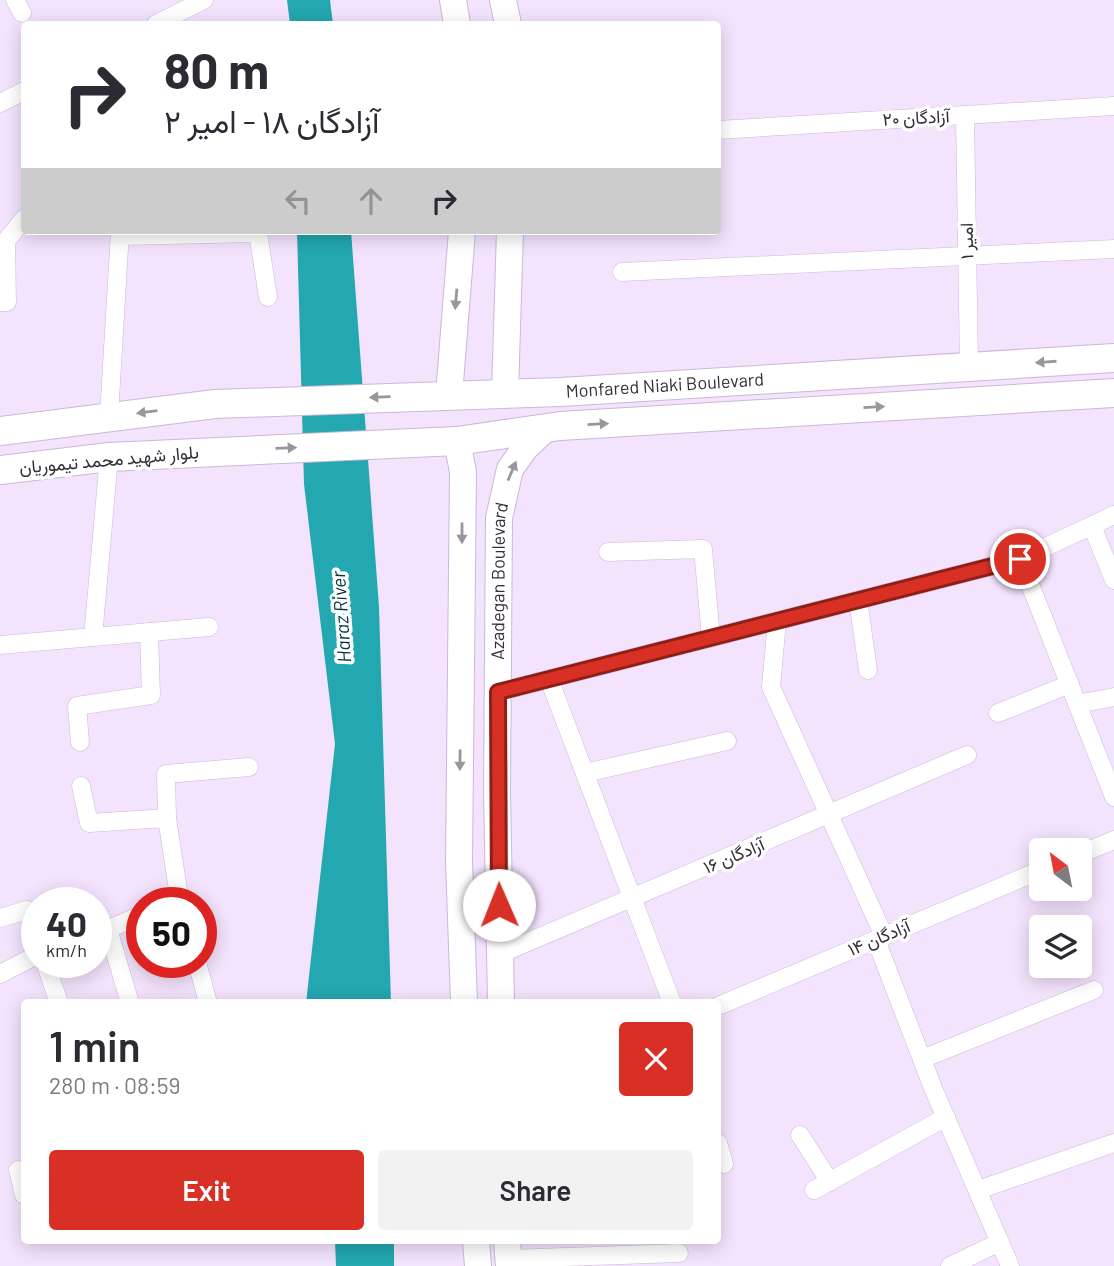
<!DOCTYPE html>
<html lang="en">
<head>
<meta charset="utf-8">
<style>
	body { margin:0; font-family:Barlow,Vazirmatn,sans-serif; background:#f2f2f3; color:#2b2b33; height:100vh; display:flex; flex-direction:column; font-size:26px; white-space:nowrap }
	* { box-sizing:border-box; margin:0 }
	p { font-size:23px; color:#7c7c81 }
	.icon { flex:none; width:38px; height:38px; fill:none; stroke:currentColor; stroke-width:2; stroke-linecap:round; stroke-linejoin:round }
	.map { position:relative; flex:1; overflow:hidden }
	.side { position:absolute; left:21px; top:999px; width:700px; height:245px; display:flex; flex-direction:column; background:#fff; border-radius:7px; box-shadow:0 4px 18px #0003 }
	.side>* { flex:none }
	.banner { position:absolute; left:21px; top:21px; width:700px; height:214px; border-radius:7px; box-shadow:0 4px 18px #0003; background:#fff; color:#2b2b33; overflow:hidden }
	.needle { width:46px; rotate:328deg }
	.buttons { position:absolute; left:1029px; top:838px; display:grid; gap:14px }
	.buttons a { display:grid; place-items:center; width:63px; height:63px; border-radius:7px; background:#fff; box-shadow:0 4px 18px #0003; font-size:35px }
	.speed { position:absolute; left:21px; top:887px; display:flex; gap:14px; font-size:35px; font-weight:700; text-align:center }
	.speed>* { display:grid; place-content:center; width:91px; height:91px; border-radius:50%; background:#fff; box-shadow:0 4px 18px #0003; line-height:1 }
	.speed small { font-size:18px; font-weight:400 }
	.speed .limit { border:10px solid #d22; background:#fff; color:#111 }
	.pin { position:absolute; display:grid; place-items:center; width:60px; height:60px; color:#fff; margin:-30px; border:4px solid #fff; border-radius:50%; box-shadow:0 2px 7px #0007 }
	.me { position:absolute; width:77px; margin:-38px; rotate:359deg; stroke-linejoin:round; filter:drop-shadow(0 0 5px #0008) }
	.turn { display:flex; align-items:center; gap:24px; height:147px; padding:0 28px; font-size:32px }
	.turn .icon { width:91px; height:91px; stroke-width:2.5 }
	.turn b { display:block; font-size:49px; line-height:60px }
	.lanes { display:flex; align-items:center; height:66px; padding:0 28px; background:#0003; justify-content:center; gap:35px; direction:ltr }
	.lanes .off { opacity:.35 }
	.round { display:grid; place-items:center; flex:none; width:74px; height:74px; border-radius:7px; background:#f2f2f3 }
	.overview { display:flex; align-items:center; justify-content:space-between; height:119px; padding:0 28px }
	h1 { font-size:42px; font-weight:600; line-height:52px }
	.action { display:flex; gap:14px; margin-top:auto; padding:14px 28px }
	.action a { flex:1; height:80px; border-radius:7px; background:#d93025; color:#fff; font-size:28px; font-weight:600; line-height:80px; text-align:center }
	.action a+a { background:#f2f2f3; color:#2b2b33 }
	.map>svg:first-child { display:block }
	.water { fill:#23a7b0 }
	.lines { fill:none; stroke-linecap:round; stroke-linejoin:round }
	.minor-casing { stroke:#ccb8d7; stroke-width:19 }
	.secondary-casing { stroke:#ccb8d7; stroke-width:28 }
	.primary-casing { stroke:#ccb8d7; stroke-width:30 }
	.minor { stroke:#fff; stroke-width:18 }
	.secondary { stroke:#fff; stroke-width:26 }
	.primary { stroke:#fff; stroke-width:28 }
	.oneway { fill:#9a969c }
	.route-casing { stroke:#8d1f18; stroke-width:18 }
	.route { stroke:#d93025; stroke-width:12 }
	.labels { text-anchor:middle; stroke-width:7; stroke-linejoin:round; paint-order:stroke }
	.street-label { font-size:18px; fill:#362e3a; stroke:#fff }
	.water-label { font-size:19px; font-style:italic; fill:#00383c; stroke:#fff }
</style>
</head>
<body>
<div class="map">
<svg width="1114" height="1266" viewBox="0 0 1114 1266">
	<rect width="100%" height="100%" fill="#f4e3fd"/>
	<g class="water">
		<polygon points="287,0 330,0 333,24 290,24"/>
		<polygon points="297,231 351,231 379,607 391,1003 306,1003 335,744 304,484"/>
		<polygon points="335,1241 394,1241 394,1266 336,1266"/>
	</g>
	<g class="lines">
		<g class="minor-casing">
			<g id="minor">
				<polyline points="15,0 22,13"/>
				<polyline points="156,24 204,0"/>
				<polyline points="0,103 24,91"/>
				<polyline points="965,115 969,367"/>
				<polyline points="718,130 1114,106"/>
				<polyline points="120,236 258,233 268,297"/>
				<polyline points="622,272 1114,249"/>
				<polyline points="0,302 7,302 6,241 24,219"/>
				<polyline points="109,416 120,231"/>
				<polyline points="1092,526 1114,580"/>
				<polyline points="608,552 703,549 711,638"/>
				<polyline points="1020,559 1114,797"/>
				<polyline points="858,600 868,670"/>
				<polyline points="777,621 771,687 884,936"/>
				<polyline points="93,637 109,457"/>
				<polyline points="0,645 209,627"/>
				<polyline points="549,679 672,1003"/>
				<polyline points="498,692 1020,559 1114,515"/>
				<polyline points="1077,704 1114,697"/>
				<polyline points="998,713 1070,684"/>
				<polyline points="80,742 77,706 151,695 149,632"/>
				<polyline points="585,773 727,741"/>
				<polyline points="81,786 89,823 167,818 180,903"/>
				<polyline points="167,818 166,774 249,767"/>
				<polyline points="1080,854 1114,840"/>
				<polyline points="0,918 27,910"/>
				<polyline points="108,929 130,1003"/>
				<polyline points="96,934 142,915"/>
				<polyline points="876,940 933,1088 1010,1266"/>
				<polyline points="500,954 967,755"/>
				<polyline points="45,962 59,1003"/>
				<polyline points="197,962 208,1003"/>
				<polyline points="0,974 37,955"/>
				<polyline points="718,1006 1041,870"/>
				<polyline points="922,1059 1094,990"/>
				<polyline points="800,1135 830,1182"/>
				<polyline points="718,1143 724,1164"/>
				<polyline points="18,1170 24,1195"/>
				<polyline points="814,1190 946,1117"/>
				<polyline points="978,1190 1114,1143"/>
				<polyline points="509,1259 679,1253"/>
				<polyline points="950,1266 1000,1242"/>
			</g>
		</g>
		<g class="secondary-casing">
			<g id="secondary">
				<polyline points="453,0 457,24"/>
				<polyline points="503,0 508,24"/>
				<polyline points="505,393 510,231"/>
				<polyline points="449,395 462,231"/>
				<polyline points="457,441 463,472 459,861 464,1003"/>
				<path id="s1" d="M501,1003L497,791L499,518L510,469L525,448L546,428"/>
				<polyline points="476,1241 478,1266"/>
				<polyline points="507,1241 509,1266"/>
			</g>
		</g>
		<g class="primary-casing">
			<g id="primary">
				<path id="s2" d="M0,431L215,404L561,392L1114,358"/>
				<polyline points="0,470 109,457 457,441 560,426 1114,393"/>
			</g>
		</g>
		<use href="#minor" class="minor"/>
		<use href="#secondary" class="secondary"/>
		<use href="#primary" class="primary"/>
	</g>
	<defs><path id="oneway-solid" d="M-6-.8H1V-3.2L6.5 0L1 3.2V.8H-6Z" transform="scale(1.75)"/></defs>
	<g class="oneway">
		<use href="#oneway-solid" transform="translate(456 299) rotate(95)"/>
		<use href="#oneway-solid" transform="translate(1046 362) rotate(176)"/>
		<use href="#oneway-solid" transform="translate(380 397) rotate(178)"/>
		<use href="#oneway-solid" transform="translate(874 407) rotate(-3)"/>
		<use href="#oneway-solid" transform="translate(147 412) rotate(173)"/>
		<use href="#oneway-solid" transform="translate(598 424) rotate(-3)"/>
		<use href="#oneway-solid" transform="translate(286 448) rotate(-2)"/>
		<use href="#oneway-solid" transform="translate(512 471) rotate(-67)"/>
		<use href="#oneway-solid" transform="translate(462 533) rotate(90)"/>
		<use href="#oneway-solid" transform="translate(460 760) rotate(91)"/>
	</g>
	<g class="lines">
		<g class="route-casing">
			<polyline id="route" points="499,905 498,692 1020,559"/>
		</g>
		<use href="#route" class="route"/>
	</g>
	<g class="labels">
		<g class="street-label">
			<text transform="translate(916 118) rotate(-3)" y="6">آزادگان ۲۰</text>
			<text transform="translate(967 241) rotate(-91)" y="6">امیر ۱</text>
			<text dy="6" stroke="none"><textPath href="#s2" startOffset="667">Monfared Niaki Boulevard</textPath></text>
			<text transform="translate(109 460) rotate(-5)" y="6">بلوار شهید محمد تیموریان</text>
			<text dy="6" stroke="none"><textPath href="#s1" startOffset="422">Azadegan Boulevard</textPath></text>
			<text transform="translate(734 856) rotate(-23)" y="6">آزادگان ۱۶</text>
			<text transform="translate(879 938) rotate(-23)" y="6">آزادگان ۱۴</text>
		</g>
		<g class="water-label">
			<text transform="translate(341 617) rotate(-94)" y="7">Haraz River</text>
		</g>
	</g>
</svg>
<div class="buttons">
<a><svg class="needle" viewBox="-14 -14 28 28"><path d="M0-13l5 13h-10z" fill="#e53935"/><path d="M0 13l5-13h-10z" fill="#7c7c81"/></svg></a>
<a><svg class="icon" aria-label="layers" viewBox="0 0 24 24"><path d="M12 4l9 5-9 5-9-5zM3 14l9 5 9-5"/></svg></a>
</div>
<div class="speed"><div>40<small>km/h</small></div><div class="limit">50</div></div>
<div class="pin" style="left:1020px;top:559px;background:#d93025"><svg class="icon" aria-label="arrive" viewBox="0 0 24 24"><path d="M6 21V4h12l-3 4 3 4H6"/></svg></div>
<svg class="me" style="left:499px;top:905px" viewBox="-20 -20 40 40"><circle r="19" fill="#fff"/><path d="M0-13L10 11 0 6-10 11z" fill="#d93025"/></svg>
<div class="banner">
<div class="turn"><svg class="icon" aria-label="right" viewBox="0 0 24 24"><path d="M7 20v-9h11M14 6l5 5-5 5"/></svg><div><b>80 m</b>آزادگان ۱۸ - امیر ۲</div></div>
<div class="lanes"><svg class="icon off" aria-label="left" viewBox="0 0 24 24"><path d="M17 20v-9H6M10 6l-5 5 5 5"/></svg><svg class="icon off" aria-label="ahead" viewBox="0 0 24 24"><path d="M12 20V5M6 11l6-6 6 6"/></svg><svg class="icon" aria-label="right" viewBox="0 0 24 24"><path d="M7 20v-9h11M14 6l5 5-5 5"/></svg></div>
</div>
<section class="side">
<div class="overview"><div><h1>1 min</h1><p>280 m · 08:59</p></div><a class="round" style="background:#d93025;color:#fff"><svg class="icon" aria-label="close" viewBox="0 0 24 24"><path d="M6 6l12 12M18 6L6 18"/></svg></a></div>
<div class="action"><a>Exit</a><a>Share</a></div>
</section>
</div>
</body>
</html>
